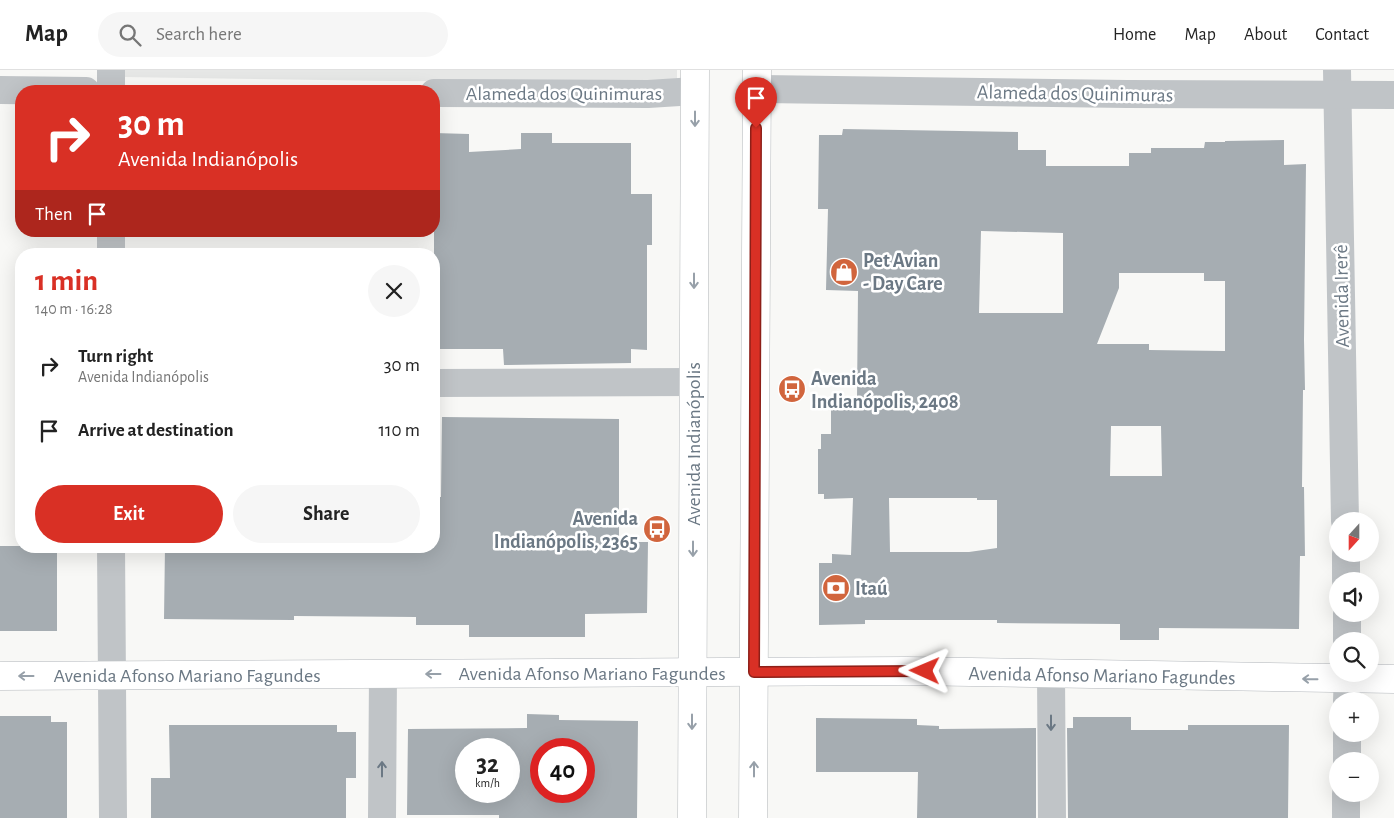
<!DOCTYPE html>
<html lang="en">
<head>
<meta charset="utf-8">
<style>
	body { margin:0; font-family:"Alegreya Sans",sans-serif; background:#f6f6f6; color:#222; height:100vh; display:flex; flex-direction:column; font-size:19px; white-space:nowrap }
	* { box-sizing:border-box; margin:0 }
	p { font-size:16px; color:#767676 }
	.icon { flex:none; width:28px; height:28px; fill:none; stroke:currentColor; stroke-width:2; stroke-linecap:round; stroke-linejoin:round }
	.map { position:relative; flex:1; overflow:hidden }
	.panel { position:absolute; left:15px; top:178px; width:425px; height:305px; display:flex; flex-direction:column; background:#fff; border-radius:20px; box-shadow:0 5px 20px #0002 }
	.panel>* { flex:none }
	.top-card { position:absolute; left:15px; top:15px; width:425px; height:152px; border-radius:20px; box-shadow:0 5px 20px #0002; background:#d93025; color:#fff; overflow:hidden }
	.needle { width:32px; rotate:201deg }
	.buttons { position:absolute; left:1329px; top:442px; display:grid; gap:10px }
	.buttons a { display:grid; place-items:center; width:50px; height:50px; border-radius:50%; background:#fff; box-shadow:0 5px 20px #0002; font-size:25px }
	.speed { position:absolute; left:455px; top:668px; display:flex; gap:10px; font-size:25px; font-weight:700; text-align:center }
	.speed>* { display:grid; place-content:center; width:65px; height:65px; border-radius:50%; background:#fff; box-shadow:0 5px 20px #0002; line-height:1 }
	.speed small { font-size:12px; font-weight:400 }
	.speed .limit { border:8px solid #d22; background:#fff; color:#111 }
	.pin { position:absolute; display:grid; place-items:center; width:42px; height:42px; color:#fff; margin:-51px -21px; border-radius:50% 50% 50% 0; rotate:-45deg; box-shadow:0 0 5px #0007 }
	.pin .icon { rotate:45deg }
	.me { position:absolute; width:55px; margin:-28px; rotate:271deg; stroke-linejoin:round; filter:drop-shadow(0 0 4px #0008) }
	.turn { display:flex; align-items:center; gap:18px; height:105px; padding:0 20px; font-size:22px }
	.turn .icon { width:65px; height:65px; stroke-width:2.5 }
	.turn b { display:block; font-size:35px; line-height:42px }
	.then { display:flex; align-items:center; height:48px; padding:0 20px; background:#0003; gap:10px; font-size:19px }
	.round { display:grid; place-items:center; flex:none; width:52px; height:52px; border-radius:26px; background:#f6f6f6 }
	.head { display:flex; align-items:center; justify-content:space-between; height:85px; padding:0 20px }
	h1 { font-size:30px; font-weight:700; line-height:38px; color:#d93025 }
	.primary-button { display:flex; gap:10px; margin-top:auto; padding:10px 20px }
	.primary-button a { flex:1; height:58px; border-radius:30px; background:#d93025; color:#fff; font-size:20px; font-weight:700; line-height:58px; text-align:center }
	.primary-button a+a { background:#f6f6f6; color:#222 }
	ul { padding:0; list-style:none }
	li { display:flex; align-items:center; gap:15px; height:65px; padding:0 20px }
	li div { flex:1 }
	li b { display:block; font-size:19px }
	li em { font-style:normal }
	header { display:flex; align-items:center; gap:30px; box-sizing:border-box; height:70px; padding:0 25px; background:#fff; border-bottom:1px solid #e0e0e0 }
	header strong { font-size:24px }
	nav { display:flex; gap:28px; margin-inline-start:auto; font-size:18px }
	.search { width:350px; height:45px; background:#f6f6f6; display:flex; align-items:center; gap:12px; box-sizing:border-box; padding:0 18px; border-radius:28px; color:#767676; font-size:19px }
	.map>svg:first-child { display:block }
	.built { fill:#e6e7e6 }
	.building { fill:#a6adb2; fill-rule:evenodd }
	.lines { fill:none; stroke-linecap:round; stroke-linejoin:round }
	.secondary-casing { stroke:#b3b7bc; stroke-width:29 }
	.primary-casing { stroke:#b4b8bb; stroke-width:29 }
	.street { stroke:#c0c4c7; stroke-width:28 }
	.secondary { stroke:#fff; stroke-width:28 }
	.primary { stroke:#fff; stroke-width:28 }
	.oneway { stroke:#97a0a9 }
	.oneway2 { stroke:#6b7884 }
	.route-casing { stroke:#8d1f18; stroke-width:12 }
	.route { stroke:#d93025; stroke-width:9 }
	.labels { text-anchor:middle; stroke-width:5; stroke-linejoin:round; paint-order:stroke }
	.street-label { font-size:20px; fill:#6b7884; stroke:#fff }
	.poi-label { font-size:20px; font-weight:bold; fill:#6b7884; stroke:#fff; text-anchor:start }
</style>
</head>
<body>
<header>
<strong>Map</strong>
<div class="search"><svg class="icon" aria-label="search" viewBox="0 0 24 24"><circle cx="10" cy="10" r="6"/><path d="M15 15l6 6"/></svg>Search here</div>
<nav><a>Home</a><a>Map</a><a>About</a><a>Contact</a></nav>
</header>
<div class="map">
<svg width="1394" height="748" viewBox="0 0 1394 748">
	<rect width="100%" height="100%" fill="#f8f8f6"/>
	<polygon class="built" points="122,0 677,0 677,12 391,11 122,7"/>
	<g class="building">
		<path d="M843,59L1018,62V80H1046V96H1129V83H1151V78H1204L1205,72H1225V71L1284,70V95L1306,94L1304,270L1305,320H1303L1302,417H1304L1305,486H1300L1299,559L1159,558V570H1120V554L997,553V550H865V554L819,555V493H832V484L851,485L853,428L824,429V424H818V379H821V364H831V328H857L858,221L826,220L828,139H818L819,65H842ZM981,161L1063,163V243H979ZM1119,203H1204V211H1225V281L1149,280V274H1097L1119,218ZM1111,356H1161L1162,406H1110ZM889,428H977V430H997V478L969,482H890Z"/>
		<polygon points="434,63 469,64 469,82 521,79 521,63 552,63 552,73 631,73 631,124 652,124 652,175 647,175 647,280 631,279 631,293 504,295 503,279 437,279 436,205 434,205"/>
		<polygon points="442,347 619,349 619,472 648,472 647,543 585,544 585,567 469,567 469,555 416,555 416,547 294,546 294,550 164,549 165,476 434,476 434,427 441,427"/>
		<rect x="0" y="476" width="57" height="85"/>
		<path d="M527,644L559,645V650L638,651L637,748H499V745H407L408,659L527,658ZM466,679H509V721H466ZM541,679H584V721H541Z"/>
		<polygon points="0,646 51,646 51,652 67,652 67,748 0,748"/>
		<polygon points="1073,647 1131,647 1131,660 1188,660 1188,655 1289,655 1288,748 1068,748 1067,658 1073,658"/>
		<polygon points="816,648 917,649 917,655 939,656 939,659 1036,658 1036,748 917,748 918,702 816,702"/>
		<polygon points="169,655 337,655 337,662 356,662 356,708 346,708 346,748 151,748 151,708 170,708"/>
	</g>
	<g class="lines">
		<g class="secondary-casing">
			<polyline id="secondary" points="0,606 907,601 1394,609"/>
		</g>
		<g class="primary-casing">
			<g id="primary">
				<polyline points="692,748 695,0"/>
				<polyline points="753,748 757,0"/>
			</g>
		</g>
		<g class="street">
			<polyline points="111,0 111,21"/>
			<polyline points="1337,0 1345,451"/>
			<polyline points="756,19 1127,24 1394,25"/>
			<polyline points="0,20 86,21"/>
			<polyline points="434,23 648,24 695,21"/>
			<polyline points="111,184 111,161"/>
			<polyline points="434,313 693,312"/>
			<polyline points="111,476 113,748"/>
			<polyline points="1346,484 1346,511"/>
			<polyline points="1347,544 1347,571"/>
			<polyline points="1051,604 1052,748"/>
			<polyline points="1347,631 1348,604"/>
			<polyline points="1347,691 1347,664"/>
			<polyline points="382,748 383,604"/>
			<polyline points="1346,748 1346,724"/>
		</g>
		<use href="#secondary" class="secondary"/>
		<use href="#primary" class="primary"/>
	</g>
	<defs><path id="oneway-shaft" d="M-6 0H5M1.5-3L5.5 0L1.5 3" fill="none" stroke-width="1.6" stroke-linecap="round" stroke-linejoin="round" transform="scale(1.25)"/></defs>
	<g class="oneway">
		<use href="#oneway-shaft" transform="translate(695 49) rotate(90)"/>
		<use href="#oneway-shaft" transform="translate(694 211) rotate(90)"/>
		<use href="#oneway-shaft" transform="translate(693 479) rotate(90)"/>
		<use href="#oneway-shaft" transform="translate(433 604) rotate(180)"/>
		<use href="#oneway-shaft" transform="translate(26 606) rotate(-180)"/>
		<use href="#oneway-shaft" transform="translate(1310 609) rotate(-179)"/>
		<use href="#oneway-shaft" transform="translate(692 652) rotate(90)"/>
		<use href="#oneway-shaft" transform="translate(754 699) rotate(-90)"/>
	</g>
	<g class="oneway2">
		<use href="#oneway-shaft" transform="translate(1051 653) rotate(90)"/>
		<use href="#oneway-shaft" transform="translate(382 699) rotate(-90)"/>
	</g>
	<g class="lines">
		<g class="route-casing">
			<polyline id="route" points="756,58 754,602 925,601"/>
		</g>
		<use href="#route" class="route"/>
	</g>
	<defs>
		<g id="shop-disc" transform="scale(1.4375)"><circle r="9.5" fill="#d1653d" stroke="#fff"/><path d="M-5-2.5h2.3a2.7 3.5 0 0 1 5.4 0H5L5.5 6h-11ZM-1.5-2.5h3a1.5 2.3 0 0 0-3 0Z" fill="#fff"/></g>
		<g id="bus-disc" transform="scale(1.4375)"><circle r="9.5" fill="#d1653d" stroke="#fff"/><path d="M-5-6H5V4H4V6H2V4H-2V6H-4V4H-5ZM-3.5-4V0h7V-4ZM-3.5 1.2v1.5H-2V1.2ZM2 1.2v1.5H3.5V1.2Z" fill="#fff"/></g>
		<g id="bank-disc" transform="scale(1.4375)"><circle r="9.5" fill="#d1653d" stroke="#fff"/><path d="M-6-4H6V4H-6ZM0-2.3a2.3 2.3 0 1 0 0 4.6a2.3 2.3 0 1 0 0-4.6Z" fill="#fff"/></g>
	</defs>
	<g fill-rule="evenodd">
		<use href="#shop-disc" x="844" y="202"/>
		<use href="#bus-disc" x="792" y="319"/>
		<use href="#bus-disc" x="657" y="459"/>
		<use href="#bank-disc" x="836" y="518"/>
	</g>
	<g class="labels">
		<g class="street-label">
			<text x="564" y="30">Alameda dos Quinimuras</text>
			<text transform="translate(1075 23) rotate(1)" y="7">Alameda dos Quinimuras</text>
			<text transform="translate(1341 226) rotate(-91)" y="7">Avenida Irerê</text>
			<text transform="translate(693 374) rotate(-90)" y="7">Avenida Indianópolis</text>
			<text x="592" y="610">Avenida Afonso Mariano Fagundes</text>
			<text x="187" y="612">Avenida Afonso Mariano Fagundes</text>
			<text transform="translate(1102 605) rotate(1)" y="7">Avenida Afonso Mariano Fagundes</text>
		</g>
		<g class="poi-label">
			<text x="863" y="197">Pet Avian<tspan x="863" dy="23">- Day Care</tspan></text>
			<text x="811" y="315">Avenida<tspan x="811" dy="23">Indianópolis, 2408</tspan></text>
			<text x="638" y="455" text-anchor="end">Avenida<tspan x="638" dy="23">Indianópolis, 2365</tspan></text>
			<text x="855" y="525">Itaú</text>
		</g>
	</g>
</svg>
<div class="buttons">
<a><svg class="needle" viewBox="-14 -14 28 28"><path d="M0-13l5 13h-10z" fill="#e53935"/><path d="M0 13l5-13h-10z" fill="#767676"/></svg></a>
<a><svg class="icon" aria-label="sound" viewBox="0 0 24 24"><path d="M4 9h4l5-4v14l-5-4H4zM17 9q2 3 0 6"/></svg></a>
<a><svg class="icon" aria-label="search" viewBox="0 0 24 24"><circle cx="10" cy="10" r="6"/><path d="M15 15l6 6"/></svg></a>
<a>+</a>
<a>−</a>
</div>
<div class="speed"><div>32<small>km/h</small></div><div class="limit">40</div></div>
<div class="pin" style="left:756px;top:58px;background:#d93025"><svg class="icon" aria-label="arrive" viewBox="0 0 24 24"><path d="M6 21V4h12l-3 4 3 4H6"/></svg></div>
<svg class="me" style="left:925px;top:601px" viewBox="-20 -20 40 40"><path d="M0-17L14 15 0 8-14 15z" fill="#d93025" stroke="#fff" stroke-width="4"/></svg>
<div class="top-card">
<div class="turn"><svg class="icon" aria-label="right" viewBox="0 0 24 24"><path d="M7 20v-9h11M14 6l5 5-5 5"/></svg><div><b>30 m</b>Avenida Indianópolis</div></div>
<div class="then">Then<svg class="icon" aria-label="arrive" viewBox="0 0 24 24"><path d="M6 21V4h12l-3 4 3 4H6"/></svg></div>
</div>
<section class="panel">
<div class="head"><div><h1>1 min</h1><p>140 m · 16:28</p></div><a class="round"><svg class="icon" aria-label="close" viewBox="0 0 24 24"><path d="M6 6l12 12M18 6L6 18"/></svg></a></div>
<ul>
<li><svg class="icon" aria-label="right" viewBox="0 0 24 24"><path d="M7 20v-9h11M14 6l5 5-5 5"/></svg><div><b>Turn right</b><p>Avenida Indianópolis</p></div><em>30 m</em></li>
<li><svg class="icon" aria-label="arrive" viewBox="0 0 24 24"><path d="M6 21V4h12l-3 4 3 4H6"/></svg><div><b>Arrive at destination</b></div><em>110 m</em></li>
</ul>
<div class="primary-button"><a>Exit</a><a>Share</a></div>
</section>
</div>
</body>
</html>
